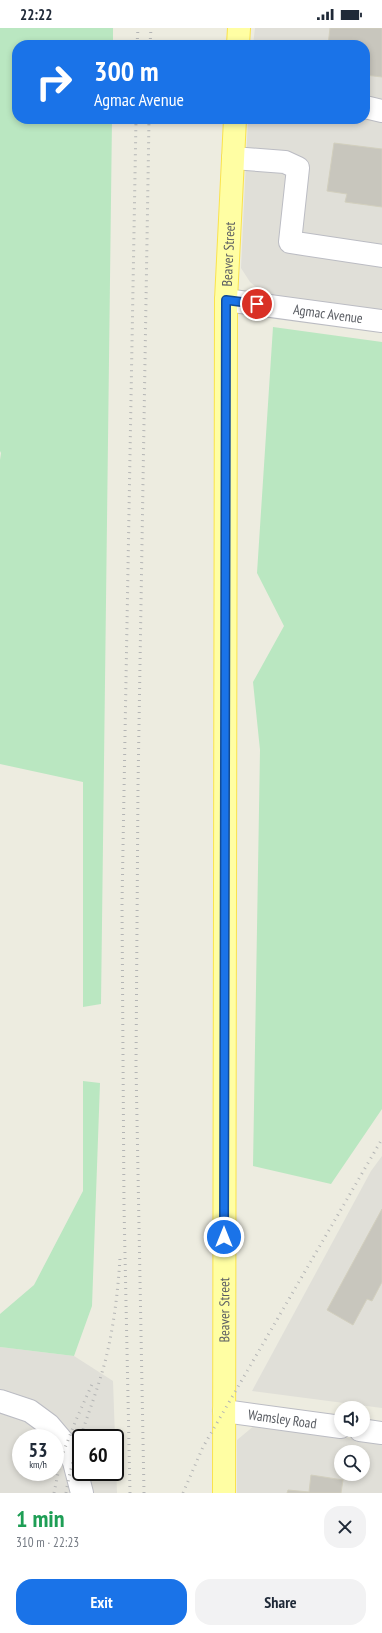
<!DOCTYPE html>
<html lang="en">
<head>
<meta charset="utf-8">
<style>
	body { margin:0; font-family:"PT Sans Narrow",sans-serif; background:#f2f2f3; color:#1f2937; height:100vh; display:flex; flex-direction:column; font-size:15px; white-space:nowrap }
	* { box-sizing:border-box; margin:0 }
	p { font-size:13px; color:#747a83 }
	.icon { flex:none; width:22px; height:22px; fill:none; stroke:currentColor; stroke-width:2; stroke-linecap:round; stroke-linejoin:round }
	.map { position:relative; height:1465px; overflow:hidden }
	.sheet { display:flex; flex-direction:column; background:#fff; flex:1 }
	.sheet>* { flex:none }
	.guide { position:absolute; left:12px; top:12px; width:358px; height:84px; border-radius:16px; box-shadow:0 2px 6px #0003; background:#1a73e8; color:#fff; overflow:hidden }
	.buttons { position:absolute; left:334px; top:1373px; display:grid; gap:8px }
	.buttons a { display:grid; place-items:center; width:36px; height:36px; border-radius:50%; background:#fff; box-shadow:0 2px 6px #0003; font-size:20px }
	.speed { position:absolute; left:12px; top:1401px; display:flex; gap:8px; font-size:20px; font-weight:700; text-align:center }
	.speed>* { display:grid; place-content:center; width:52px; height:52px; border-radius:50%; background:#fff; box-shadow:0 2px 6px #0003; line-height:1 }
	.speed small { font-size:10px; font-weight:400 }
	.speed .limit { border:2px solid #111; border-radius:6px; background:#fff; color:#111 }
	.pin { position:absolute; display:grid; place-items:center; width:34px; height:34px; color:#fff; margin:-17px; border:2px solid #fff; border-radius:50%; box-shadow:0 1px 4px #0007 }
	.me { position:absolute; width:44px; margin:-22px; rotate:0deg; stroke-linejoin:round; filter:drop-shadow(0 0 3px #0008) }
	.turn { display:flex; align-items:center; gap:14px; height:84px; padding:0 16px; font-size:18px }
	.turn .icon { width:52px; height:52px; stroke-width:2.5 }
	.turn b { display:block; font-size:28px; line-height:34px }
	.round { display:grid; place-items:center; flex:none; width:42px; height:42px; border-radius:16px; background:#f2f2f3 }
	.headline { display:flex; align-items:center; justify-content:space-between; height:68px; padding:0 16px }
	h1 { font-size:24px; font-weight:800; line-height:30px; color:#1e9e55 }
	.action { display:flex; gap:8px; margin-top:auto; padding:8px 16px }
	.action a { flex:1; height:46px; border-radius:16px; background:#1a73e8; color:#fff; font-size:16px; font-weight:800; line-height:46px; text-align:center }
	.action a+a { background:#f2f2f3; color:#1f2937 }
	.status { display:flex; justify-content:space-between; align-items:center; height:28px; padding:0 20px; background:#fff; direction:ltr }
	.status svg { height:11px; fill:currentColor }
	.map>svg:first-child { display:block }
	.industrial { fill:#e0dfd8; fill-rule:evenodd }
	.green { fill:#bae7c1 }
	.building { fill:#c8c6bd; stroke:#d2cfbe }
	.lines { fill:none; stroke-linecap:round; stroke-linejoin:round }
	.minor-casing { stroke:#bbbcc3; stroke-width:24 }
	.major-casing { stroke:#fae34c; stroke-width:24 }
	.minor { stroke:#fff; stroke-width:22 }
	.major { stroke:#fffea3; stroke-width:22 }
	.rail { stroke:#b4b5b5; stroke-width:3; stroke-dasharray:1 5; stroke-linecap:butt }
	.route-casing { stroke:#114b97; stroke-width:10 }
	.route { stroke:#1a73e8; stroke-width:7 }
	.labels { text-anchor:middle; stroke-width:3.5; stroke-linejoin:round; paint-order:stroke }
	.street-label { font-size:14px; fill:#595c62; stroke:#fff }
</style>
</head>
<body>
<div class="status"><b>22:22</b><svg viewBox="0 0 49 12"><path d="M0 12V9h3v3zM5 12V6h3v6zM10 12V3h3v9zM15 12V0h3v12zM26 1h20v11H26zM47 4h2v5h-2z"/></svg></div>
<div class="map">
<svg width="382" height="1465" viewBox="0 0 382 1465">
	<rect width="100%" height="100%" fill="#edece0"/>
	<g class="industrial">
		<polygon points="255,0 382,0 382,282 266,267 250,254 241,240 248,91 365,91 365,17 253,17"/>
		<polygon points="382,1128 382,1380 252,1363 371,1143"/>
		<path d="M0,1319L74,1328L113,1353L115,1410H81V1444H115V1412L117,1465H0ZM21,1410H55V1444H21Z"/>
		<path d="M255,1397L382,1415V1465H237V1412ZM341,1424H363V1446H341Z"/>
	</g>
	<g class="green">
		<polygon points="0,0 113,0 113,17 17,17 17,91 112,91 101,976 83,979 83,754 0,736 0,432 1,425 0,423"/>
		<polygon points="273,299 382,314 382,1081 331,1156 253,1138 260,722 253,654 284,598 257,545"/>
		<polygon points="83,1053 100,1055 92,1278 74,1328 0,1319 0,1286 34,1257 83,1163"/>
	</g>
	<g class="building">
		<polygon points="330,0 382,0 382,49 365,47 365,17 328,17"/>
		<polygon points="334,115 382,121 382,179 345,174 347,166 327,163"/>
		<polygon points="382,1181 382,1254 372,1273 367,1271 353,1297 327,1282"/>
		<polygon points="311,1447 343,1452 341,1465 287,1465 288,1462 309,1464"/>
	</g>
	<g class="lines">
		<g class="minor-casing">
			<g id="minor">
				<polyline points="365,79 382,83"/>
				<polyline points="233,130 285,134 298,140 290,214 382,228"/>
				<path id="s1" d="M226,272L382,293"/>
				<polyline points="0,1373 30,1383 49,1397 66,1417 74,1434 82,1465"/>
				<path id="s2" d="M224,1383L341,1399"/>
				<polyline points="360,1402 382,1405"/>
			</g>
		</g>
		<g class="major-casing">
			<g id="major">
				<polyline points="238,17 239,0"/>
				<path id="s3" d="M224,1465L226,272L235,91"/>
			</g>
		</g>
		<use href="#minor" class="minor"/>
		<use href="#major" class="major"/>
		<g class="rail">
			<polyline points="137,17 138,0"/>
			<polyline points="150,17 151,0"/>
			<polyline points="54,1465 61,1430 76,1392 93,1354"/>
			<path d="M66,1465C73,1420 95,1374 106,1330C114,1297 118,1263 120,1230"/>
			<polyline points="130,1465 124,1179 122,876 136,91"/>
			<polyline points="144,1465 136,1038 138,758 149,91"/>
			<polyline points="183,1465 203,1419 382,1111"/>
		</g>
	</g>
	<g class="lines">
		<g class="route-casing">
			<polyline id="route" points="224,1209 226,272 257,276"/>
		</g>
		<use href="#route" class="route"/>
	</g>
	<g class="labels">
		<g class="street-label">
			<text dy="5" stroke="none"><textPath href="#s3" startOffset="1239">Beaver Street</textPath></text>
			<text dy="5" stroke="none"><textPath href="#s1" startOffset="103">Agmac Avenue</textPath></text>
			<text dy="5" stroke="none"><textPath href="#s3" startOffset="183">Beaver Street</textPath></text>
			<text dy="5" stroke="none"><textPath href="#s2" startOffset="59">Wamsley Road</textPath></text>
		</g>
	</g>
</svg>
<div class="buttons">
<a><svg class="icon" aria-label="sound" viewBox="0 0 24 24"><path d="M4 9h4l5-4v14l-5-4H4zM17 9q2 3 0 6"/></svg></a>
<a><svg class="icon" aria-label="search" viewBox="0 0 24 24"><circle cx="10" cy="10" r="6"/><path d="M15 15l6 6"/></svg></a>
</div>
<div class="speed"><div>53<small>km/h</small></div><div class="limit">60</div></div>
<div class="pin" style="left:257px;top:276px;background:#d93025"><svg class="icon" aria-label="arrive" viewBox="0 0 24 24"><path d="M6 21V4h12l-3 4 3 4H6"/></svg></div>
<svg class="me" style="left:224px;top:1209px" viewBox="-20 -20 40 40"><circle r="17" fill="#1a73e8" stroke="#fff" stroke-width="3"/><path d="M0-11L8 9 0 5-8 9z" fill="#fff"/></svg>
<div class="guide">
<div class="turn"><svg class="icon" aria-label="right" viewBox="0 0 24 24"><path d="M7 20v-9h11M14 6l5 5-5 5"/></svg><div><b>300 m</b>Agmac Avenue</div></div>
</div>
</div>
<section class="sheet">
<div class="headline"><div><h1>1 min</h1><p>310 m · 22:23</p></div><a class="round"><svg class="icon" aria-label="close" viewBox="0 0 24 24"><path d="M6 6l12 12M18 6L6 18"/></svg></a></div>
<div class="action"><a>Exit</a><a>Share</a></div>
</section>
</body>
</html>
